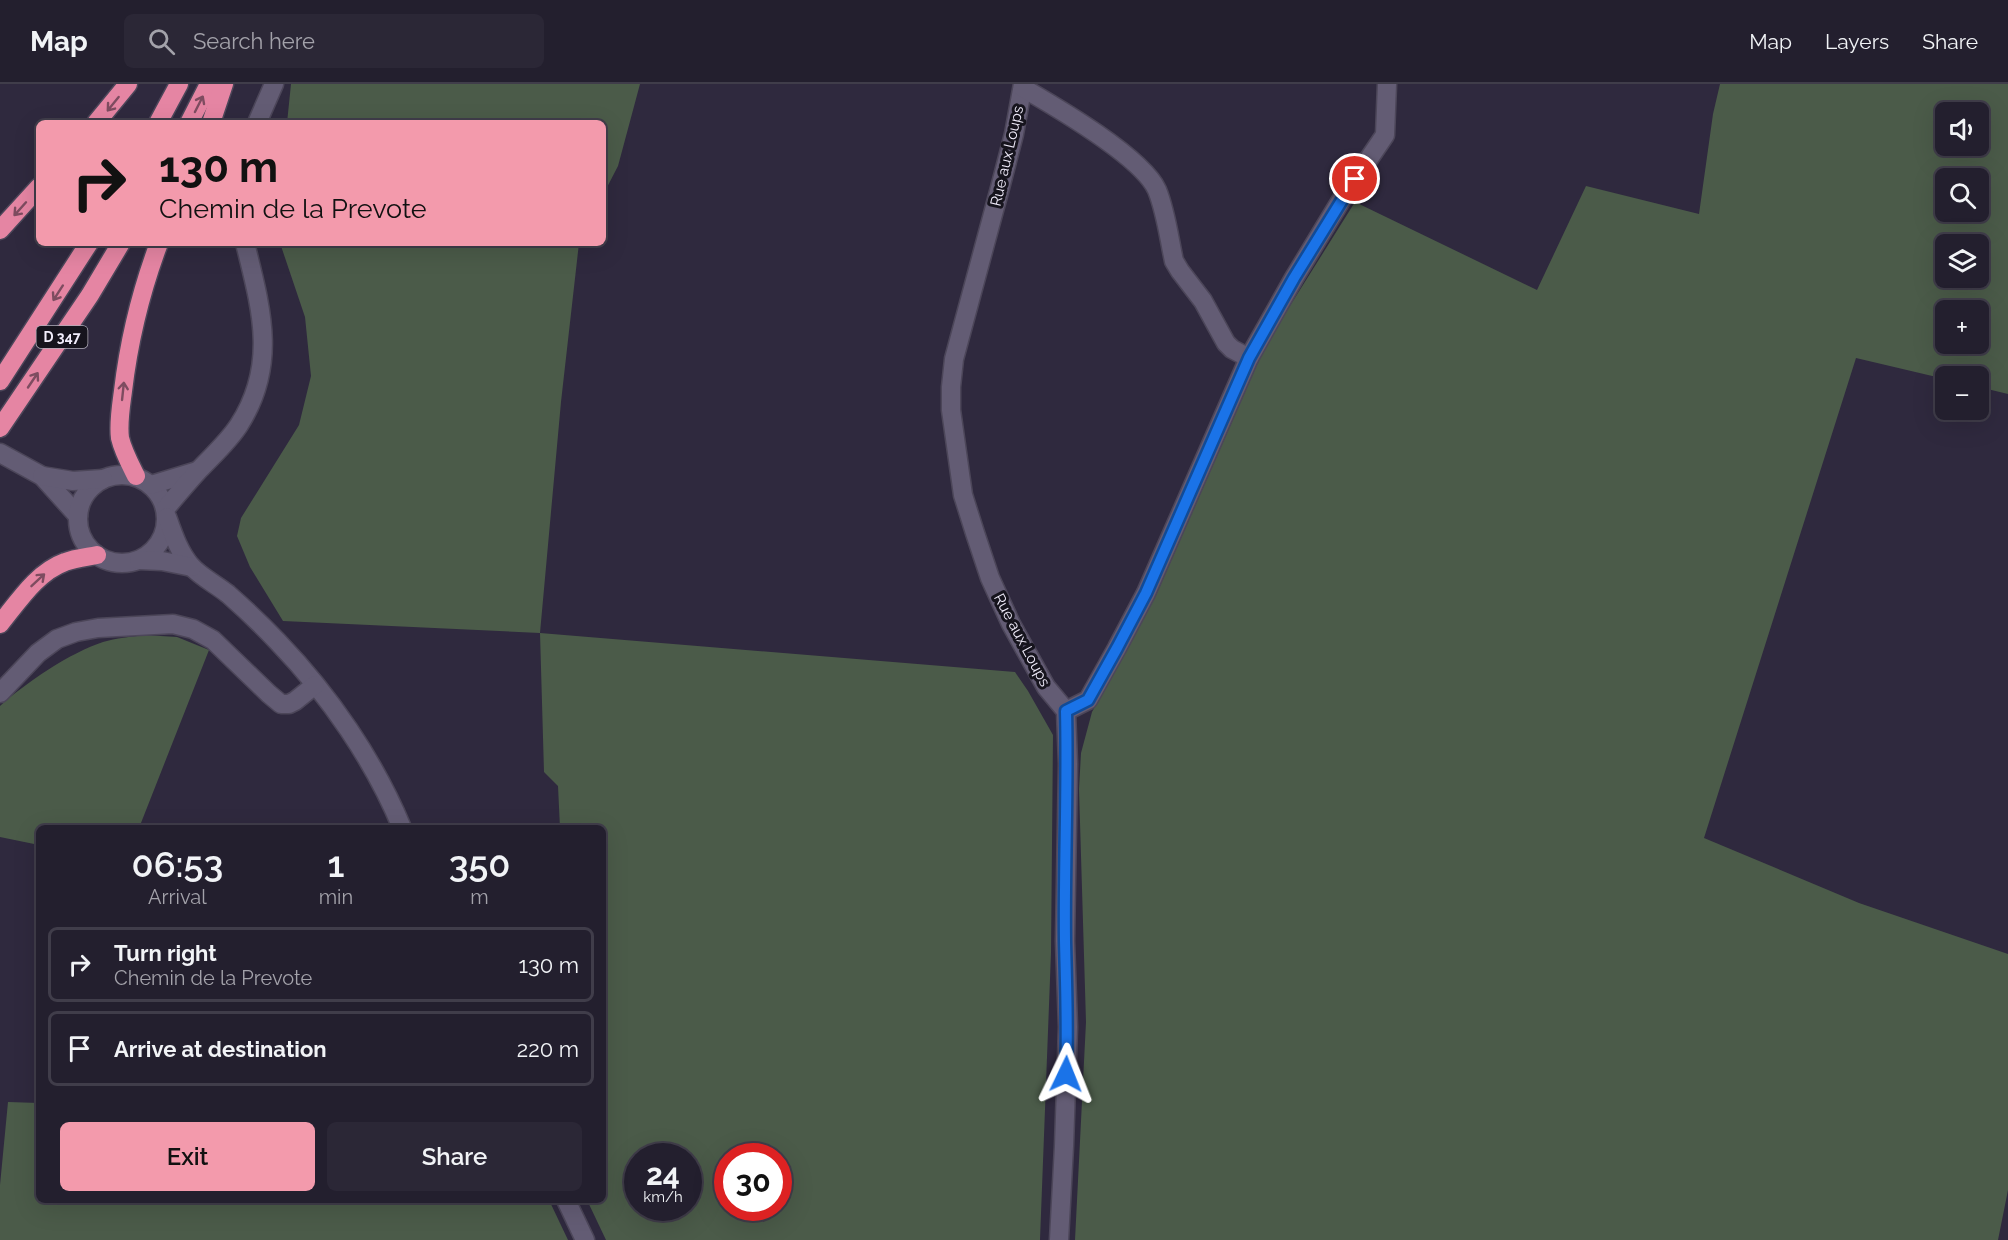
<!DOCTYPE html>
<html lang="en">
<head>
<meta charset="utf-8">
<style>
	body { margin:0; font-family:Raleway,sans-serif; background:#2b2736; color:#f1f3f6; height:100vh; display:flex; flex-direction:column; font-size:22px; white-space:nowrap }
	* { box-sizing:border-box; margin:0 }
	p { font-size:20px; color:#a3a2aa }
	.icon { flex:none; width:33px; height:33px; fill:none; stroke:currentColor; stroke-width:2; stroke-linecap:round; stroke-linejoin:round }
	.map { position:relative; flex:1; overflow:hidden }
	.drawer { position:absolute; left:36px; top:741px; width:570px; height:378px; display:flex; flex-direction:column; background:#231f2e; border-radius:9px; box-shadow:0 6px 24px #0002,0 0 0 2px #403d4a }
	.drawer>* { flex:none }
	.top-card { position:absolute; left:36px; top:36px; width:570px; height:126px; border-radius:9px; box-shadow:0 6px 24px #0002,0 0 0 2px #403d4a; background:#f39aac; color:#111; overflow:hidden }
	.fabs { position:absolute; left:1935px; top:18px; display:grid; gap:12px }
	.fabs a { display:grid; place-items:center; width:54px; height:54px; border-radius:9px; background:#231f2e; box-shadow:0 6px 24px #0002,0 0 0 2px #403d4a; font-size:30px }
	.speed { position:absolute; left:624px; top:1059px; display:flex; gap:12px; font-size:30px; font-weight:700; text-align:center }
	.speed>* { display:grid; place-content:center; width:78px; height:78px; border-radius:50%; background:#231f2e; box-shadow:0 6px 24px #0002,0 0 0 2px #403d4a; line-height:1 }
	.speed small { font-size:15px; font-weight:400 }
	.speed .limit { border:9px solid #d22; background:#fff; color:#111 }
	.pin { position:absolute; display:grid; place-items:center; width:51px; height:51px; color:#fff; margin:-26px; border:3px solid #fff; border-radius:50%; box-shadow:0 2px 6px #0007 }
	.me { position:absolute; width:66px; margin:-33px; rotate:2deg; stroke-linejoin:round; filter:drop-shadow(0 0 4px #0008) }
	.turn { display:flex; align-items:center; gap:21px; height:126px; padding:0 24px; font-size:27px }
	.turn .icon { width:78px; height:78px; stroke-width:2.5 }
	.turn b { display:block; font-size:42px; line-height:51px }
	.eta { display:flex; justify-content:space-evenly; align-items:center; height:102px; text-align:center }
	.eta b { font-size:36px; font-weight:600; line-height:42px }
	.cta { display:flex; gap:12px; margin-top:auto; padding:12px 24px }
	.cta a { flex:1; height:69px; border-radius:9px; background:#f39aac; color:#111; font-size:24px; font-weight:600; line-height:69px; text-align:center }
	.cta a+a { background:#2b2736; color:#f1f3f6 }
	ul { padding:0; list-style:none }
	li { display:flex; align-items:center; gap:18px; height:75px; margin:0 12px 9px; padding:0 12px; border:3px solid #403d4a; border-radius:9px }
	li div { flex:1 }
	li b { display:block; font-size:22px }
	li em { font-style:normal }
	header { display:flex; align-items:center; gap:36px; box-sizing:border-box; height:84px; padding:0 30px; background:#231f2e; border-bottom:2px solid #403d4a }
	header strong { font-size:28px }
	nav { display:flex; gap:33px; margin-inline-start:auto; font-size:21px }
	.search { width:420px; height:54px; background:#2b2736; display:flex; align-items:center; gap:15px; box-sizing:border-box; padding:0 21px; border-radius:9px; color:#a3a2aa; font-size:22px }
	.map>svg:first-child { display:block }
	.green { fill:#4b5b49; fill-rule:evenodd }
	.lines { fill:none; stroke-linecap:round; stroke-linejoin:round }
	.minor-casing { stroke:#4c4659; stroke-width:21 }
	.highway-casing { stroke:#4c4659; stroke-width:21 }
	.minor { stroke:#635c74; stroke-width:18 }
	.highway { stroke:#e585a3; stroke-width:18 }
	.oneway { stroke:#7e4c60 }
	.route-casing { stroke:#114b97; stroke-width:15 }
	.route { stroke:#1a73e8; stroke-width:10 }
	.labels { text-anchor:middle; stroke-width:6; stroke-linejoin:round; paint-order:stroke }
	.shield { fill:#16141d; stroke:#b0adb9; stroke-width:1.5 }
	.shield-label { font-size:14px; font-weight:bold; fill:#f2eefc }
	.street-label { font-size:15px; fill:#f2eefc; stroke:#16141d }
</style>
</head>
<body>
<header>
<strong>Map</strong>
<div class="search"><svg class="icon" aria-label="search" viewBox="0 0 24 24"><circle cx="10" cy="10" r="6"/><path d="M15 15l6 6"/></svg>Search here</div>
<nav><a>Map</a><a>Layers</a><a>Share</a></nav>
</header>
<div class="map">
<svg width="2008" height="1156" viewBox="0 0 2008 1156">
	<rect width="100%" height="100%" fill="#2f293e"/>
	<g class="green">
		<polygon points="291,0 640,0 618,82 603,111 603,39 287,39"/>
		<path d="M1720,0H2008V310L1979,303L1978,292H1946L1945,295L1856,274L1704,754L1859,819L2008,870V1106L1998,1156H1075L1086,938L1079,705L1081,669L1092,628L1156,511L1266,260L1355,118L1537,206L1586,102L1699,130L1713,30ZM1946,28H1978V62H1946ZM1946,94H1978V128H1946ZM1946,160H1978V194H1946ZM1946,226H1978V260H1946Z"/>
		<path d="M280,159H579L561,318L540,549L1015,588L1028,607L1053,651L1051,869L1040,1156H606L587,1116H603V744H560L558,702L544,688L540,549L283,537L250,483L237,452L241,434L299,341L311,292L305,233ZM638,1072H688V1124H638ZM728,1072H778V1124H728Z"/>
		<path d="M144,551L177,553L209,566L139,744H39V761L0,753V622C24,600 71,568 103,558C116,554 131,553 144,551Z"/>
		<polygon points="8,1018 39,1019 39,1116 549,1116 568,1156 0,1156 0,1101"/>
	</g>
	<g class="lines">
		<g class="minor-casing">
			<g id="minor">
				<polyline points="1023,0 1014,50 1000,104 954,275 951,303 951,326 963,411 975,449 990,494 1011,540 1046,603 1066,627 1068,680 1065,857 1068,943 1064,1062 1059,1156"/>
				<path d="M1023,4C1056,23 1142,73 1157,106C1166,128 1169,154 1174,177L1180,187L1203,217L1226,259L1232,265L1249,274"/>
				<polyline points="257,39 274,0"/>
				<polyline points="0,369 42,392 78,432"/>
				<circle cx="122" cy="435" r="44"/>
				<polyline points="42,392 73,397 103,395"/>
				<polyline points="151,401 197,387"/>
				<path d="M166,424C177,411 188,398 199,386C213,371 228,358 239,341C278,280 261,224 245,159"/>
				<path d="M167,433C173,450 179,468 191,482C201,493 217,501 228,510C245,525 262,541 278,558C329,611 374,676 402,744"/>
				<polyline points="139,476 162,477 192,483"/>
				<polyline points="0,609 38,569 57,555 76,548 98,544 173,540 193,545 213,556 269,610 281,620 289,620 295,617 315,601"/>
				<polyline points="1066,627 1088,616 1117,564 1146,509 1249,274 1294,194 1343,113 1385,51 1387,0"/>
				<polyline points="566,1116 585,1156"/>
			</g>
		</g>
		<g class="highway-casing">
			<g id="highway">
				<polyline points="96,39 128,0"/>
				<polyline points="158,39 179,0"/>
				<polyline points="189,39 209,0"/>
				<polyline points="211,39 224,0"/>
				<polyline points="0,146 39,103"/>
				<polyline points="0,297 89,159"/>
				<polyline points="0,344 90,211 121,159"/>
				<path d="M136,392C130,380 123,367 120,354C118,339 121,322 123,307C129,256 141,207 159,159"/>
				<path d="M0,540C18,518 37,488 65,478C75,474 87,473 97,471"/>
			</g>
		</g>
		<use href="#minor" class="minor"/>
		<use href="#highway" class="highway"/>
	</g>
	<defs><path id="oneway-shaft" d="M-6 0H5M1.5-3L5.5 0L1.5 3" fill="none" stroke-width="1.6" stroke-linecap="round" stroke-linejoin="round" transform="scale(1.5)"/></defs>
	<g class="oneway">
		<use href="#oneway-shaft" transform="translate(113 20) rotate(129)"/>
		<use href="#oneway-shaft" transform="translate(199 20) rotate(-63)"/>
		<use href="#oneway-shaft" transform="translate(20 125) rotate(132)"/>
		<use href="#oneway-shaft" transform="translate(58 209) rotate(123)"/>
		<use href="#oneway-shaft" transform="translate(33 296) rotate(-56)"/>
		<use href="#oneway-shaft" transform="translate(123 307) rotate(-84)"/>
		<use href="#oneway-shaft" transform="translate(38 496) rotate(-43)"/>
	</g>
	<g class="lines">
		<g class="route-casing">
			<path id="route" d="M1066,990C1068,946 1066,902 1065,857C1064,780 1068,704 1066,627L1088,616L1117,564L1146,509L1249,274L1294,194L1355,95"/>
		</g>
		<use href="#route" class="route"/>
	</g>
	<g class="labels">
		<rect class="shield" x="36.5" y="242" width="51" height="22" rx="4.5"/>
		<g class="shield-label">
			<text x="62" y="258">D 347</text>
		</g>
		<g class="street-label">
			<text transform="translate(1007 72) rotate(-77)" y="5">Rue aux Loups</text>
			<text transform="translate(1022 556) rotate(62)" y="5">Rue aux Loups</text>
		</g>
	</g>
</svg>
<div class="fabs">
<a><svg class="icon" aria-label="sound" viewBox="0 0 24 24"><path d="M4 9h4l5-4v14l-5-4H4zM17 9q2 3 0 6"/></svg></a>
<a><svg class="icon" aria-label="search" viewBox="0 0 24 24"><circle cx="10" cy="10" r="6"/><path d="M15 15l6 6"/></svg></a>
<a><svg class="icon" aria-label="layers" viewBox="0 0 24 24"><path d="M12 4l9 5-9 5-9-5zM3 14l9 5 9-5"/></svg></a>
<a>+</a>
<a>−</a>
</div>
<div class="speed"><div>24<small>km/h</small></div><div class="limit">30</div></div>
<div class="pin" style="left:1355px;top:95px;background:#d93025"><svg class="icon" aria-label="arrive" viewBox="0 0 24 24"><path d="M6 21V4h12l-3 4 3 4H6"/></svg></div>
<svg class="me" style="left:1066px;top:990px" viewBox="-20 -20 40 40"><path d="M0-17L14 15 0 8-14 15z" fill="#1a73e8" stroke="#fff" stroke-width="4"/></svg>
<div class="top-card">
<div class="turn"><svg class="icon" aria-label="right" viewBox="0 0 24 24"><path d="M7 20v-9h11M14 6l5 5-5 5"/></svg><div><b>130 m</b>Chemin de la Prevote</div></div>
</div>
<section class="drawer">
<div class="eta">
<div><b>06:53</b><p>Arrival</p></div>
<div><b>1</b><p>min</p></div>
<div><b>350</b><p>m</p></div>
</div>
<ul>
<li><svg class="icon" aria-label="right" viewBox="0 0 24 24"><path d="M7 20v-9h11M14 6l5 5-5 5"/></svg><div><b>Turn right</b><p>Chemin de la Prevote</p></div><em>130 m</em></li>
<li><svg class="icon" aria-label="arrive" viewBox="0 0 24 24"><path d="M6 21V4h12l-3 4 3 4H6"/></svg><div><b>Arrive at destination</b></div><em>220 m</em></li>
</ul>
<div class="cta"><a>Exit</a><a>Share</a></div>
</section>
</div>
</body>
</html>
